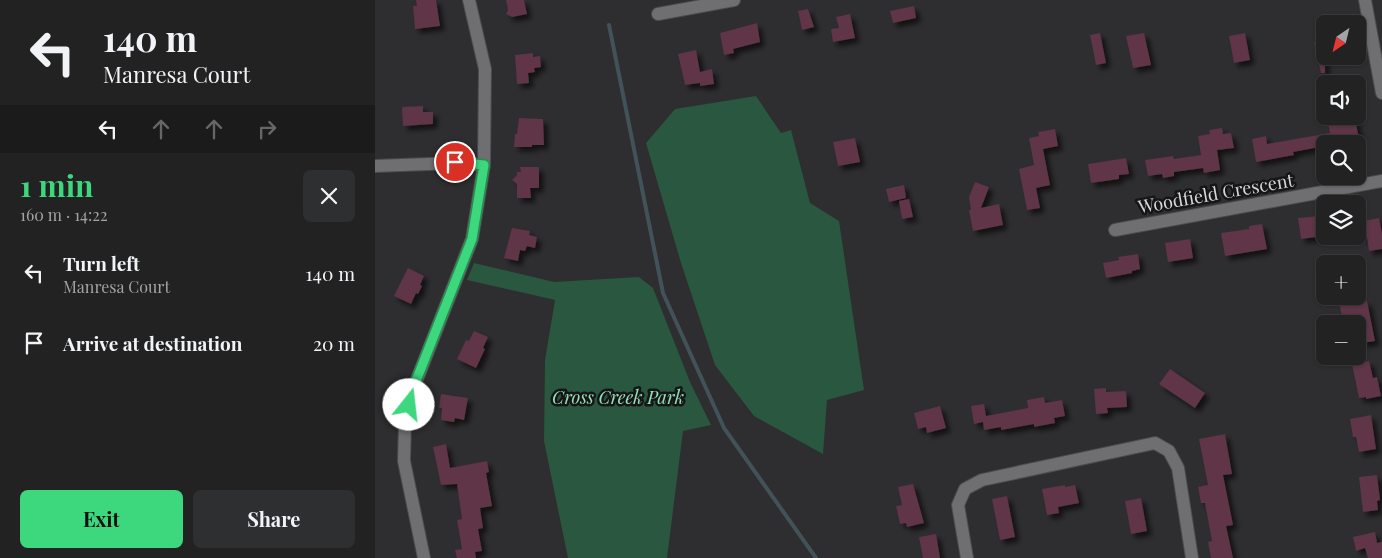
<!DOCTYPE html>
<html lang="en">
<head>
<meta charset="utf-8">
<style>
	body { margin:0; font-family:"Playfair Display",serif; background:#2e2f30; color:#f1f3f6; height:100vh; display:flex; flex-direction:column; font-size:19px; white-space:nowrap }
	* { box-sizing:border-box; margin:0 }
	p { font-size:16px; color:#a2a4a6 }
	.icon { flex:none; width:28px; height:28px; fill:none; stroke:currentColor; stroke-width:2; stroke-linecap:round; stroke-linejoin:round }
	.map { position:relative; flex:1; overflow:hidden }
	.details { display:flex; flex-direction:column; background:#222223; width:375px }
	.details>* { flex:none }
	.guide { background:#222223; color:#f1f3f6; overflow:hidden }
	.needle { width:32px; rotate:215deg }
	.controls { position:absolute; left:941px; top:15px; display:grid; gap:10px }
	.controls a { display:grid; place-items:center; width:50px; height:50px; border-radius:8px; background:#222223; box-shadow:0 1px 4px #0004,0 0 0 1px #3f3f41; font-size:25px }
	.pin { position:absolute; display:grid; place-items:center; width:42px; height:42px; color:#fff; margin:-21px; border:2px solid #fff; border-radius:50%; box-shadow:0 1px 5px #0007 }
	.me { position:absolute; width:55px; margin:-28px; rotate:16deg; stroke-linejoin:round; filter:drop-shadow(0 0 4px #0008) }
	.turn { display:flex; align-items:center; gap:18px; height:105px; padding:0 20px; font-size:22px }
	.turn .icon { width:65px; height:65px; stroke-width:2.5 }
	.turn b { display:block; font-size:35px; line-height:42px }
	.lanes { display:flex; align-items:center; height:48px; padding:0 20px; background:#0003; justify-content:center; gap:25px; direction:ltr }
	.lanes .off { opacity:.35 }
	.round { display:grid; place-items:center; flex:none; width:52px; height:52px; border-radius:8px; background:#2e2f30 }
	.summary { display:flex; align-items:center; justify-content:space-between; height:85px; padding:0 20px }
	h1 { font-size:30px; font-weight:700; line-height:38px; color:#3dd77e }
	.cta { display:flex; gap:10px; margin-top:auto; padding:10px 20px }
	.cta a { flex:1; height:58px; border-radius:8px; background:#3dd77e; color:#111; font-size:20px; font-weight:700; line-height:58px; text-align:center }
	.cta a+a { background:#2e2f30; color:#f1f3f6 }
	ul { padding:0; list-style:none }
	li { display:flex; align-items:center; gap:15px; height:70px; padding:0 20px }
	li div { flex:1 }
	li b { display:block; font-size:19px }
	li em { font-style:normal }
	main { display:flex; flex:1; min-height:0 }
	.map>svg:first-child { display:block }
	.green { fill:#295740 }
	.lines { fill:none; stroke-linecap:round; stroke-linejoin:round }
	.stream { stroke:#415259; stroke-width:4 }
	.building { fill:#5e3446; filter:url(#shadow) }
	.minor-casing { stroke:#4d4b4d; stroke-width:14 }
	.minor { stroke:#6f6e70; stroke-width:12 }
	.route-casing { stroke:#288c52; stroke-width:12 }
	.route { stroke:#3dd77e; stroke-width:9 }
	.labels { text-anchor:middle; stroke-width:5; stroke-linejoin:round; paint-order:stroke }
	.street-label { font-size:18px; fill:#d8d7d8; stroke:#161517 }
	.park-label { font-size:18px; font-style:italic; fill:#94e1b8; stroke:#161517 }
</style>
</head>
<body>
<main>
<section class="details">
<div class="guide">
<div class="turn"><svg class="icon" aria-label="left" viewBox="0 0 24 24"><path d="M17 20v-9H6M10 6l-5 5 5 5"/></svg><div><b>140 m</b>Manresa Court</div></div>
<div class="lanes"><svg class="icon" aria-label="left" viewBox="0 0 24 24"><path d="M17 20v-9H6M10 6l-5 5 5 5"/></svg><svg class="icon off" aria-label="ahead" viewBox="0 0 24 24"><path d="M12 20V5M6 11l6-6 6 6"/></svg><svg class="icon off" aria-label="ahead" viewBox="0 0 24 24"><path d="M12 20V5M6 11l6-6 6 6"/></svg><svg class="icon off" aria-label="right" viewBox="0 0 24 24"><path d="M7 20v-9h11M14 6l5 5-5 5"/></svg></div>
</div>
<div class="summary"><div><h1>1 min</h1><p>160 m · 14:22</p></div><a class="round"><svg class="icon" aria-label="close" viewBox="0 0 24 24"><path d="M6 6l12 12M18 6L6 18"/></svg></a></div>
<ul>
<li><svg class="icon" aria-label="left" viewBox="0 0 24 24"><path d="M17 20v-9H6M10 6l-5 5 5 5"/></svg><div><b>Turn left</b><p>Manresa Court</p></div><em>140 m</em></li>
<li><svg class="icon" aria-label="arrive" viewBox="0 0 24 24"><path d="M6 21V4h12l-3 4 3 4H6"/></svg><div><b>Arrive at destination</b></div><em>20 m</em></li>
</ul>
<div class="cta"><a>Exit</a><a>Share</a></div>
</section>
<div class="map">
<svg width="1007" height="558" viewBox="0 0 1007 558">
	<defs>
		<filter id="shadow"><feDropShadow dx="4.5" dy="4.5" stdDeviation="2.5" flood-color="#0009"/></filter>
	</defs>
	<rect width="100%" height="100%" fill="#2e2d2f"/>
	<g class="green">
		<polygon points="381,96 406,133 416,130 435,203 464,221 489,390 452,400 448,454 379,416 340,365 306,263 271,143 300,109"/>
		<polygon points="99,263 179,282 264,277 278,288 315,382 336,425 308,431 292,558 193,558 169,441 170,360 180,300 92,280"/>
	</g>
	<g class="lines">
		<polyline class="stream" points="234,25 288,293 349,428 441,558"/>
	</g>
	<g class="building">
		<polygon points="41,0 61,0 65,26 40,29 38,6 42,6"/>
		<polygon points="131,0 149,0 152,14 137,17 131,14 133,10"/>
		<polygon points="539,6 541,18 518,23 515,11"/>
		<polygon points="433,9 439,27 427,30 423,11"/>
		<polygon points="475,14 480,38 458,42 456,29 464,28 461,17"/>
		<polygon points="382,23 385,42 358,49 359,53 349,55 345,33"/>
		<polygon points="725,33 731,63 721,65 715,35"/>
		<polygon points="769,33 776,65 758,68 751,36"/>
		<polygon points="870,33 875,60 859,63 854,36"/>
		<polygon points="950,40 950,73 946,73 939,42"/>
		<polygon points="321,50 325,72 337,69 339,84 325,86 325,83 310,85 303,54"/>
		<polygon points="158,53 158,57 165,56 166,67 159,68 160,72 153,73 154,83 142,84 140,55"/>
		<polygon points="48,106 48,112 58,112 58,124 28,126 27,107"/>
		<polygon points="144,118 168,119 169,145 157,145 157,147 139,147 140,134 142,134"/>
		<polygon points="980,118 984,139 973,141 974,144 950,144 950,146 918,152 919,155 881,162 877,139 891,136 892,144 955,133 953,123"/>
		<polygon points="847,128 848,134 856,133 859,148 842,150 845,170 829,173 828,168 799,172 799,176 788,178 787,174 773,176 770,160 798,156 799,159 826,155 823,136 835,134 834,130"/>
		<polygon points="680,129 683,146 668,149 675,185 661,188 665,208 652,210 644,169 659,165 654,138 664,136 663,132"/>
		<polygon points="480,138 485,162 463,166 458,142"/>
		<polygon points="751,158 754,174 744,175 744,179 716,183 713,164"/>
		<polygon points="145,167 164,167 164,188 155,188 156,198 142,198 142,184 137,180 142,175 142,172 146,172"/>
		<polygon points="600,182 614,187 606,208 624,204 628,225 598,231 594,210 596,210 594,197"/>
		<polygon points="529,185 531,198 514,202 511,189"/>
		<polygon points="534,199 538,217 527,219 524,201"/>
		<polygon points="945,216 948,236 926,239 923,218"/>
		<polygon points="1004,218 1007,233 1007,249 994,251 992,237 987,238 984,222"/>
		<polygon points="887,224 892,249 850,256 846,233 874,229 874,226"/>
		<polygon points="137,228 155,231 154,235 162,237 160,248 152,246 150,251 145,250 143,261 129,258"/>
		<polygon points="815,239 818,258 793,262 790,243"/>
		<polygon points="763,254 765,269 757,271 757,273 731,278 728,263 744,260 743,257"/>
		<polygon points="33,268 49,276 45,285 47,286 43,294 41,293 36,304 19,296"/>
		<polygon points="992,301 1000,341 987,343 984,324 968,324 965,306"/>
		<polygon points="99,331 113,337 108,348 110,349 101,368 82,359 91,340 94,341"/>
		<polygon points="994,361 998,378 1002,377 1006,396 991,399 991,397 984,398 977,364"/>
		<polygon points="795,369 830,393 820,408 784,384"/>
		<polygon points="731,388 731,392 751,391 752,407 732,408 733,413 721,414 719,389"/>
		<polygon points="66,394 93,398 89,420 80,418 79,422 66,420 67,408 64,408"/>
		<polygon points="669,397 670,403 687,400 690,416 679,418 680,423 659,427 659,424 626,430 626,427 609,430 608,422 599,424 596,406 609,404 611,416 653,408 652,400"/>
		<polygon points="565,406 571,428 552,433 551,427 543,429 539,413"/>
		<polygon points="996,415 1001,449 984,452 981,437 978,437 975,419"/>
		<polygon points="850,434 857,474 848,475 858,525 851,526 858,558 836,558 833,542 837,541 830,503 826,503 823,487 833,485 824,439"/>
		<polygon points="71,444 75,468 112,461 114,472 111,473 117,506 105,508 108,528 103,529 107,551 100,552 101,558 82,558 80,550 87,549 82,520 87,519 82,484 66,485 58,447"/>
		<polygon points="1002,475 1005,500 1002,501 1003,510 988,512 984,477"/>
		<polygon points="538,484 549,523 532,527 531,523 525,524 521,506 527,505 523,487"/>
		<polygon points="690,485 690,487 700,485 704,503 683,507 684,513 672,515 667,489"/>
		<polygon points="632,496 640,537 625,540 617,499"/>
		<polygon points="766,498 772,531 756,534 750,501"/>
		<polygon points="1000,532 1002,543 1007,542 1007,558 993,558 990,548 981,551 978,537"/>
		<polygon points="561,534 565,558 548,558 544,537"/>
	</g>
	<g class="lines">
		<g class="minor-casing">
			<g id="minor">
				<polyline points="990,0 1007,93"/>
				<polyline points="283,14 359,0"/>
				<polyline points="0,166 80,163 109,165"/>
				<polyline points="740,230 1007,181"/>
				<polyline points="49,558 29,461 30,423 39,387 97,239 109,165 110,69 94,0"/>
				<polyline points="592,558 583,505 590,489 607,480 780,443 794,451 803,468 817,558"/>
			</g>
		</g>
		<use href="#minor" class="minor"/>
	</g>
	<g class="lines">
		<g class="route-casing">
			<polyline id="route" points="34,405 39,386 97,239 109,165 80,162"/>
		</g>
		<use href="#route" class="route"/>
	</g>
	<g class="labels">
		<g class="street-label">
			<text transform="translate(841 194) rotate(-10)" y="6">Woodfield Crescent</text>
		</g>
		<g class="park-label">
			<text x="243" y="404">Cross Creek Park</text>
		</g>
	</g>
</svg>
<div class="controls">
<a><svg class="needle" viewBox="-14 -14 28 28"><path d="M0-13l5 13h-10z" fill="#e53935"/><path d="M0 13l5-13h-10z" fill="#a2a4a6"/></svg></a>
<a><svg class="icon" aria-label="sound" viewBox="0 0 24 24"><path d="M4 9h4l5-4v14l-5-4H4zM17 9q2 3 0 6"/></svg></a>
<a><svg class="icon" aria-label="search" viewBox="0 0 24 24"><circle cx="10" cy="10" r="6"/><path d="M15 15l6 6"/></svg></a>
<a><svg class="icon" aria-label="layers" viewBox="0 0 24 24"><path d="M12 4l9 5-9 5-9-5zM3 14l9 5 9-5"/></svg></a>
<a>+</a>
<a>−</a>
</div>
<div class="pin" style="left:80px;top:162px;background:#d93025"><svg class="icon" aria-label="arrive" viewBox="0 0 24 24"><path d="M6 21V4h12l-3 4 3 4H6"/></svg></div>
<svg class="me" style="left:34px;top:405px" viewBox="-20 -20 40 40"><circle r="19" fill="#fff"/><path d="M0-13L10 11 0 6-10 11z" fill="#3dd77e"/></svg>
</div>
</main>
</body>
</html>
